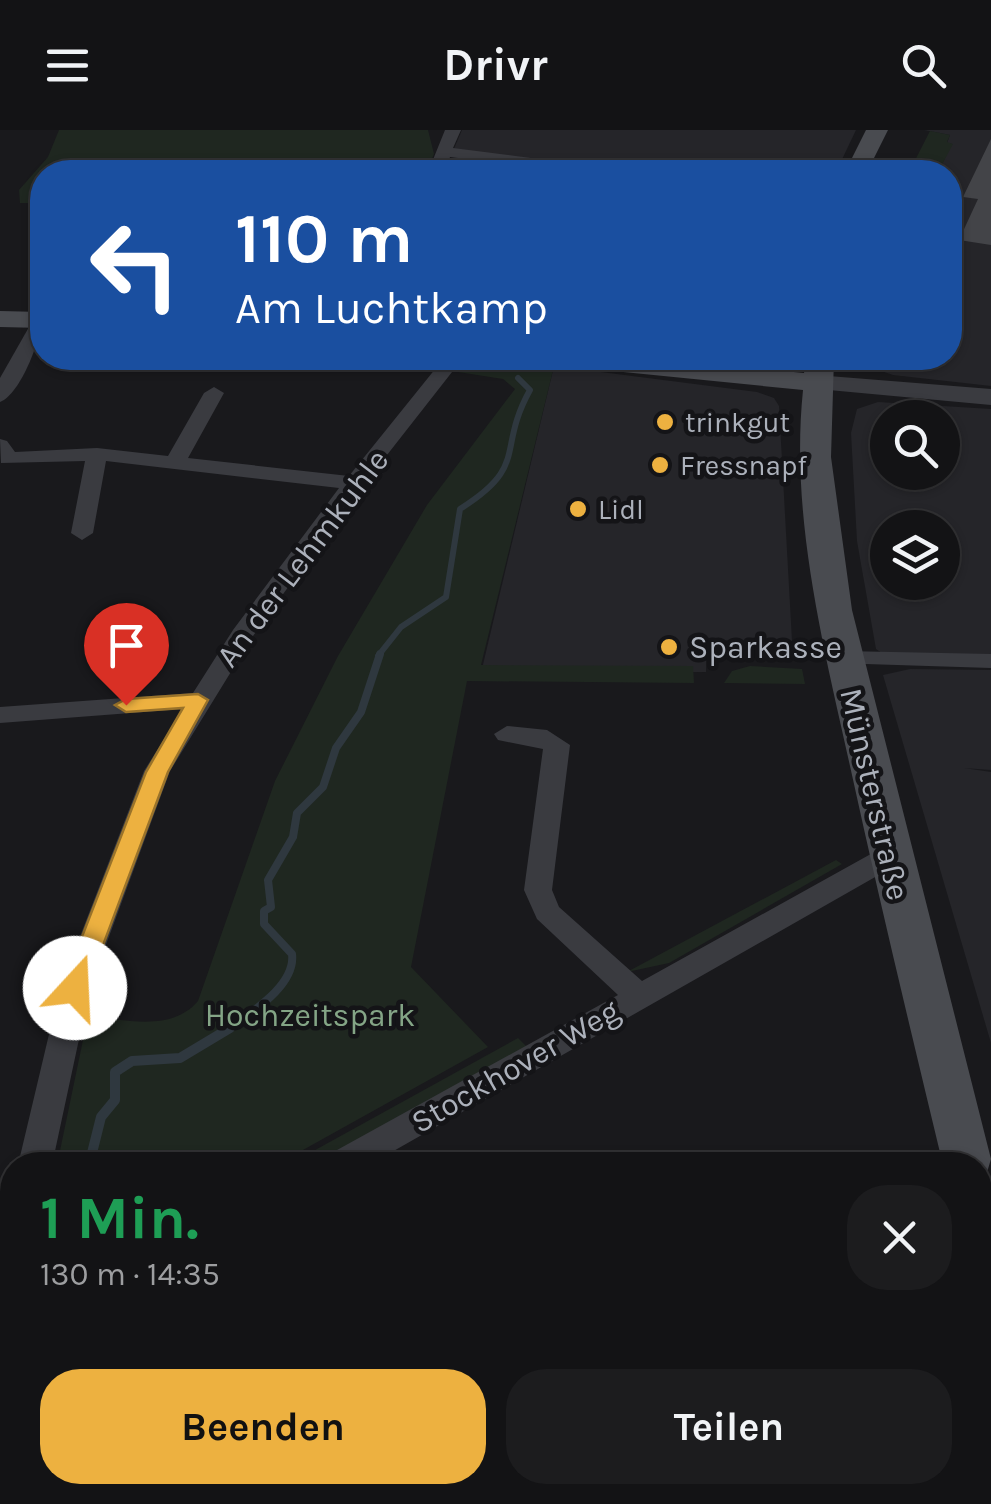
<!DOCTYPE html>
<html lang="de">
<head>
<meta charset="utf-8">
<style>
	body { margin:0; font-family:Karla,sans-serif; background:#1c1c1e; color:#f1f3f6; height:100vh; display:flex; flex-direction:column; font-size:38px; white-space:nowrap }
	* { box-sizing:border-box; margin:0 }
	p { font-size:32px; color:#9d9ea0 }
	.icon { flex:none; width:55px; height:55px; fill:none; stroke:currentColor; stroke-width:2; stroke-linecap:round; stroke-linejoin:round }
	.map { position:relative; flex:1; overflow:hidden }
	.details { position:absolute; left:0px; top:1022px; width:992px; height:352px; display:flex; flex-direction:column; background:#131315; border-radius:40px 40px 0 0; box-shadow:0 2px 8px #0004,0 0 0 2px #323234 }
	.details>* { flex:none }
	.guide { position:absolute; left:30px; top:30px; width:932px; height:210px; border-radius:40px; box-shadow:0 2px 8px #0004,0 0 0 2px #323234; background:#1a4fa0; color:#fff; overflow:hidden }
	.fabs { position:absolute; left:870px; top:270px; display:grid; gap:20px }
	.fabs a { display:grid; place-items:center; width:90px; height:90px; border-radius:50%; background:#131315; box-shadow:0 2px 8px #0004,0 0 0 2px #323234; font-size:50px }
	.pin { position:absolute; display:grid; place-items:center; width:85px; height:85px; color:#fff; margin:-102px -42px; border-radius:50% 50% 50% 0; rotate:-45deg; box-shadow:0 0 10px #0007 }
	.pin .icon { rotate:45deg }
	.me { position:absolute; width:110px; margin:-55px; rotate:20deg; stroke-linejoin:round; filter:drop-shadow(0 0 8px #0008) }
	.turn { display:flex; align-items:center; gap:35px; height:210px; padding:0 40px; font-size:45px }
	.turn .icon { width:130px; height:130px; stroke-width:2.5 }
	.turn b { display:block; font-size:70px; line-height:85px }
	.round { display:grid; place-items:center; flex:none; width:105px; height:105px; border-radius:40px; background:#1c1c1e }
	.summary { display:flex; align-items:center; justify-content:space-between; height:170px; padding:0 40px }
	h1 { font-size:60px; font-weight:700; line-height:75px; color:#1e9e55 }
	.button { display:flex; gap:20px; margin-top:auto; padding:20px 40px }
	.button a { flex:1; height:115px; border-radius:40px; background:#edb140; color:#111; font-size:40px; font-weight:700; line-height:115px; text-align:center }
	.button a+a { background:#1c1c1e; color:#f1f3f6 }
	header { display:flex; justify-content:space-between; align-items:center; height:130px; padding:0 40px; background:#131315; font-size:45px; font-weight:700 }
	.map>svg:first-child { display:block }
	.built { fill:#252529; fill-rule:evenodd }
	.green { fill:#1f2720 }
	.lines { fill:none; stroke-linecap:round; stroke-linejoin:round }
	.stream-far2 { stroke:#2f383f; stroke-width:6 }
	.stream-far1 { stroke:#2f383f; stroke-width:8 }
	.stream { stroke:#2f383f; stroke-width:10 }
	.building { fill:#434448 }
	.minor { fill:#3a3b40; fill-rule:evenodd }
	.tertiary { fill:#3a3b40; fill-rule:evenodd }
	.secondary { fill:#494b50; fill-rule:evenodd }
	.route { fill:#edb140; stroke:#9a732a; stroke-width:2.5 }
	.poi-dot { fill:#edb140; stroke:#141417; stroke-width:4 }
	.labels { text-anchor:middle; stroke-width:9; stroke-linejoin:round; paint-order:stroke }
	.far-poi-label { font-size:28px; fill:#acb1bb; stroke:#141417; text-anchor:start }
	.street-label { font-size:32px; fill:#acb1bb; stroke:#141417 }
	.poi-label { font-size:32px; fill:#acb1bb; stroke:#141417; text-anchor:start }
	.park-label { font-size:32px; fill:#84a586; stroke:#141417 }
</style>
</head>
<body>
<header><svg class="icon" aria-label="menu" viewBox="0 0 24 24"><path d="M4 6h16M4 12h16M4 18h16"/></svg>Drivr<svg class="icon" aria-label="search" viewBox="0 0 24 24"><circle cx="10" cy="10" r="6"/><path d="M15 15l6 6"/></svg></header>
<div class="map">
<svg width="991" height="1374" viewBox="0 0 991 1374">
	<rect width="100%" height="100%" fill="#19191c"/>
	<g class="built">
		<polygon points="462,0 856,0 836,42 621,42 453,21"/>
		<polygon points="924,0 991,0 991,256 893,245 852,231 852,228 950,228 950,42 938,42 952,14 947,13 950,5"/>
		<polygon points="554,236 757,262 774,268 779,276 792,511 706,510 706,542 481,543"/>
		<path d="M878,272L991,279V525L882,523L876,519L857,411L851,303L857,279ZM888,288H942V342H888ZM888,398H942V452H888Z"/>
		<polygon points="910,539 991,540 991,640 964,638 991,642 991,913 883,545"/>
	</g>
	<g class="green">
		<polygon points="59,0 428,0 434,24 427,42 42,42 42,73 20,73 19,60 48,27"/>
		<polygon points="930,1 950,5 947,12 953,14 938,42 909,42"/>
		<path d="M471,228L554,236L481,535L693,536L694,553L467,551L411,837L488,917L276,1035H57L88,886C123,889 171,903 198,871L275,651L338,526L427,375L515,259L503,249L458,242Z"/>
		<polygon points="750,536 802,539 805,554 724,553 732,541"/>
		<polygon points="836,730 842,734 669,833 627,842"/>
		<polygon points="518,908 527,917 315,1035 288,1035"/>
	</g>
	<g class="lines">
		<path class="stream-far2" d="M378,526L401,497L446,467L460,379C530,335 496,321 530,260L518,248"/>
		<path class="stream-far1" d="M227,900C250,883 296,856 292,824L264,794V781L271,777L268,750L293,707L297,683L323,657L336,618L361,582L380,524"/>
		<polyline class="stream" points="89,1035 101,987 115,970 115,942 132,931 180,928 230,898"/>
	</g>
	<polygon class="building" points="991,9 991,115 959,110 978,69 963,67"/>
	<g class="lines">
		<g class="minor">
			<polygon points="445,0 461,0 453,18 600,37 608,42 567,42 450,27 444,42 428,42"/>
			<path d="M42,184C43,205 21,264 0,272V248L33,190Z"/>
			<polygon points="444,228 463,228 340,385 253,506 170,641 90,858 52,1035 18,1035 60,858 144,641 183,579 0,593 0,577 193,563 233,500 339,358 106,331 93,403 82,410 71,403 85,331 1,333 0,309 7,311 15,322 97,318 168,326 204,263 214,257 224,263 188,328 349,346"/>
			<polygon points="843,521 991,524 991,538 834,533 831,528"/>
			<polygon points="507,596 547,600 570,615 552,760 559,777 642,851 878,720 898,720 902,727 898,734 369,1035 323,1035 328,1025 618,865 537,789 524,760 543,619 498,610 494,604"/>
			<polygon points="12,1121 12,1274 0,1279 3,1238 0,1125"/>
			<polygon points="980,1337 991,1337 991,1374 966,1369 963,1362 980,1362"/>
			<polygon points="291,1362 331,1362 329,1374 289,1374"/>
			<polygon points="790,1362 830,1362 831,1374 791,1374"/>
		</g>
		<polygon class="tertiary" points="816,245 991,259 991,275 807,258 803,253"/>
		<g class="secondary">
			<polygon points="866,0 888,0 867,42 845,42"/>
			<polygon points="0,181 42,182 42,198 0,197"/>
			<path d="M549,228H644L804,243L806,228H834L831,327L852,480L991,1029L985,1049L980,1051V1035H943C911,902 879,769 850,636C823,514 790,386 803,260L563,236Z"/>
			<polygon points="980,1059 991,1063 991,1144 980,1140"/>
		</g>
	</g>
	<polygon class="route" points="198,564 208,570 168,642 87,858 75,867 66,864 62,858 146,642 183,578 126,582 115,575 126,569"/>
	<g class="poi-dot">
		<circle cx="665" cy="292" r="10"/>
		<circle cx="660" cy="335" r="10"/>
		<circle cx="578" cy="379" r="10"/>
		<circle cx="669" cy="517" r="10"/>
	</g>
	<g class="labels">
		<g class="far-poi-label">
			<text x="685" y="302">trinkgut</text>
			<text x="680" y="345">Fressnapf</text>
			<text x="598" y="389">Lidl</text>
		</g>
		<g class="street-label">
			<text transform="translate(302 428) rotate(-53)" y="11">An der Lehmkuhle</text>
			<text transform="translate(875 664) rotate(77)" y="11">Münsterstraße</text>
			<text transform="translate(515 936) rotate(-30)" y="11">Stockhover Weg</text>
		</g>
		<g class="poi-label">
			<text x="689" y="528">Sparkasse</text>
		</g>
		<g class="park-label">
			<text x="310" y="896">Hochzeitspark</text>
		</g>
	</g>
</svg>
<div class="fabs">
<a><svg class="icon" aria-label="search" viewBox="0 0 24 24"><circle cx="10" cy="10" r="6"/><path d="M15 15l6 6"/></svg></a>
<a><svg class="icon" aria-label="layers" viewBox="0 0 24 24"><path d="M12 4l9 5-9 5-9-5zM3 14l9 5 9-5"/></svg></a>
</div>
<div class="pin" style="left:126px;top:575px;background:#d93025"><svg class="icon" aria-label="arrive" viewBox="0 0 24 24"><path d="M6 21V4h12l-3 4 3 4H6"/></svg></div>
<svg class="me" style="left:75px;top:858px" viewBox="-20 -20 40 40"><circle r="19" fill="#fff"/><path d="M0-13L10 11 0 6-10 11z" fill="#edb140"/></svg>
<div class="guide">
<div class="turn"><svg class="icon" aria-label="left" viewBox="0 0 24 24"><path d="M17 20v-9H6M10 6l-5 5 5 5"/></svg><div><b>110 m</b>Am Luchtkamp</div></div>
</div>
<section class="details">
<div class="summary"><div><h1>1 Min.</h1><p>130 m · 14:35</p></div><a class="round"><svg class="icon" aria-label="close" viewBox="0 0 24 24"><path d="M6 6l12 12M18 6L6 18"/></svg></a></div>
<div class="button"><a>Beenden</a><a>Teilen</a></div>
</section>
</div>
</body>
</html>
